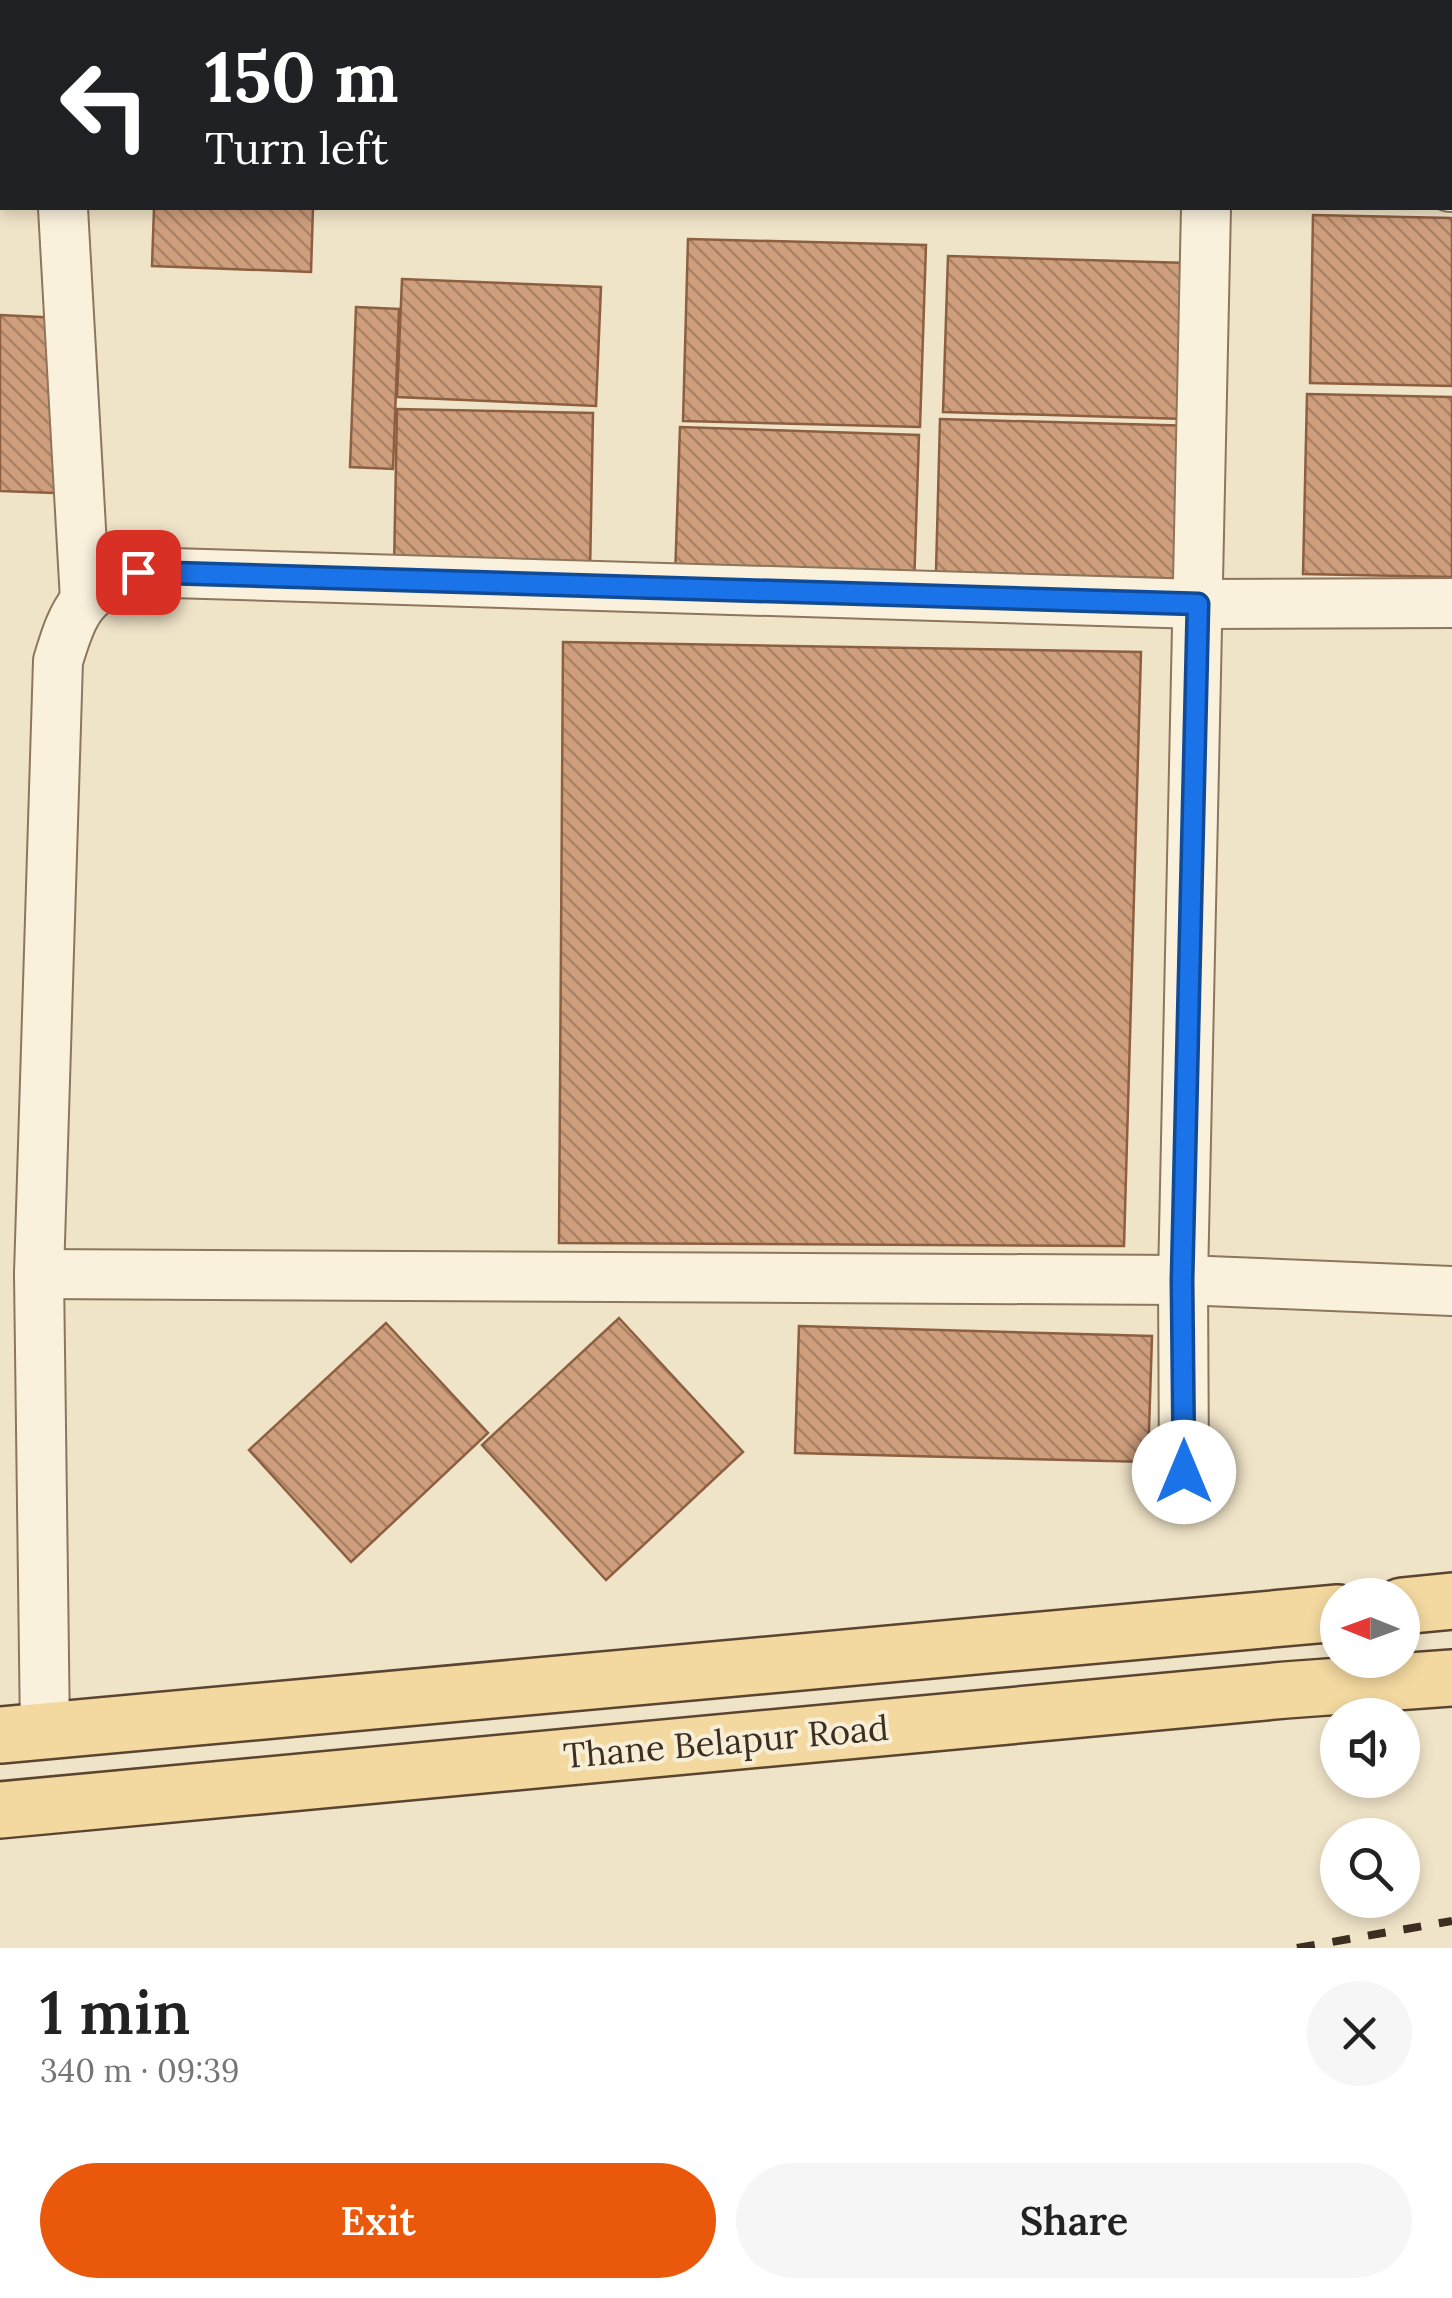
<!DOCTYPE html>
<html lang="en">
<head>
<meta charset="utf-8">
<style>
	body { margin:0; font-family:Lora,serif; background:#f6f6f6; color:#222; height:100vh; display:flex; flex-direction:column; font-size:38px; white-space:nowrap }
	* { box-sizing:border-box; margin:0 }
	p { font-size:32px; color:#767676 }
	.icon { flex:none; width:55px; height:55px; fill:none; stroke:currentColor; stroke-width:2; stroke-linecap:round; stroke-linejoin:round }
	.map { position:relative; height:1948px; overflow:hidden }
	.side { display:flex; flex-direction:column; background:#fff; flex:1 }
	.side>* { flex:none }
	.guide { position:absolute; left:0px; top:0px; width:1452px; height:210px; box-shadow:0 5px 15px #0003; background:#202124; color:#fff; overflow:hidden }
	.needle { width:65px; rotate:271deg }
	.tools { position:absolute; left:1320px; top:1578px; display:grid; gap:20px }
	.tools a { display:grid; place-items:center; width:100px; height:100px; border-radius:50%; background:#fff; box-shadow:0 5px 15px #0003; font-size:50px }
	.pin { position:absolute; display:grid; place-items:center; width:85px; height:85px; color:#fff; margin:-42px; border-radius:20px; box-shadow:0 5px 15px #0006 }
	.me { position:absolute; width:110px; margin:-55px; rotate:0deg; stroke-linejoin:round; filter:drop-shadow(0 0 8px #0008) }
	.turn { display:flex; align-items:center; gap:35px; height:210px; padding:0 40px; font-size:45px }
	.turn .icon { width:130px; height:130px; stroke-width:2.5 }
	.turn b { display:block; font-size:70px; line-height:85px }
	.round { display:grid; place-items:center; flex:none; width:105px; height:105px; border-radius:52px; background:#f6f6f6 }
	.summary { display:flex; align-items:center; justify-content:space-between; height:170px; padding:0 40px }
	h1 { font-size:60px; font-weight:600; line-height:75px }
	.action { display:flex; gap:20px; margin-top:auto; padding:20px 40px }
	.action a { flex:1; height:115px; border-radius:60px; background:#ea580c; color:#fff; font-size:40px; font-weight:600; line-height:115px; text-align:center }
	.action a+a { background:#f6f6f6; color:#222 }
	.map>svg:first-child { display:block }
	.building { fill:url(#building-back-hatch); stroke:#8d5f41; stroke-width:2.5 }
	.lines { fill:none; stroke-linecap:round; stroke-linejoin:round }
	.minor-casing { stroke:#8d765c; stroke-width:52 }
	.major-casing { stroke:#5b4430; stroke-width:60 }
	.minor { stroke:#faf1dc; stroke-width:48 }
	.major { stroke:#f3d9a0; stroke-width:55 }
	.rail { stroke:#3d2e20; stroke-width:8; stroke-dasharray:18 18; stroke-linecap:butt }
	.route-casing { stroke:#114b97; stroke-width:25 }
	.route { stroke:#1a73e8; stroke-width:18 }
	.labels { text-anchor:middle; stroke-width:8; stroke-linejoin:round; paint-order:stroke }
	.street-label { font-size:35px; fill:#3d2e20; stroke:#f7eed8 }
</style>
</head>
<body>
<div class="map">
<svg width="1452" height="1948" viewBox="0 0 1452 1948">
	<defs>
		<pattern id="building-back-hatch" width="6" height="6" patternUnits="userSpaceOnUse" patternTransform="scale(2.5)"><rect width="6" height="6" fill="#cf9f7d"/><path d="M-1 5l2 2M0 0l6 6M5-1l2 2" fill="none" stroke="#a98266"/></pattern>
	</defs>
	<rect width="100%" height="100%" fill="#f0e4c8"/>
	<g class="building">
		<rect x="365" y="0" width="76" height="2"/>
		<rect x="449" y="0" width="89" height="2"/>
		<polygon points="1398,0 1452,0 1452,147 1450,2"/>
		<polygon points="154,208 313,208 311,272 152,266"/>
		<polygon points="1313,215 1452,218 1452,386 1310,383"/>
		<polygon points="688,239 926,245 920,427 683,421"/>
		<polygon points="948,256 1188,263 1184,419 943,412"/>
		<polygon points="402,279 601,287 596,406 397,397"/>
		<polygon points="356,307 399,309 393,469 350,467"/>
		<polygon points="0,315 61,318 54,493 0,491"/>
		<polygon points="1307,394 1452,397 1452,577 1303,574"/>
		<polygon points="397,409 593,413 590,573 394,569"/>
		<polygon points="940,419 1196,426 1192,579 936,572"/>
		<polygon points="680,427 919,435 914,586 675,578"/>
		<polygon points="563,642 1141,652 1124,1246 559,1243"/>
		<polygon points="619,1318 743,1452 606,1580 482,1445"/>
		<polygon points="386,1323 488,1433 351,1562 249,1450"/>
		<polygon points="799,1326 1152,1336 1148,1462 795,1453"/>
	</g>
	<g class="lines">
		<g class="minor-casing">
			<g id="minor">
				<polyline points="51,0 51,2"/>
				<polyline points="1211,2 1211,0"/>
				<polyline points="1450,187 1452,187"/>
				<polyline points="63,208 85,600"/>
				<polyline points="39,1274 1183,1280 1452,1291"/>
				<polyline points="1184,1472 1183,1280 1206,208"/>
				<path d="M45,1733L39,1274L58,661C74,608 83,588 138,572L1198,604L1452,603"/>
			</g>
		</g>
		<g class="major-casing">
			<g id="major">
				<polyline points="1402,1606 1452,1601"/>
				<polyline points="0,1735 1338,1613"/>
				<polyline points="0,1810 1286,1690 1452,1678"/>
			</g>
		</g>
		<use href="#minor" class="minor"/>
		<use href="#major" class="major"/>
		<polyline class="rail" points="1297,1948 1452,1921"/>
	</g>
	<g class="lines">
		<g class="route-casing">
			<polyline id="route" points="138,572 1198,604 1182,1280 1184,1472"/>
		</g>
		<use href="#route" class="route"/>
	</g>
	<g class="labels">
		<g class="street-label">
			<text transform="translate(726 1742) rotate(-5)" y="12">Thane Belapur Road</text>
		</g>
	</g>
</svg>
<div class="tools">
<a><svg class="needle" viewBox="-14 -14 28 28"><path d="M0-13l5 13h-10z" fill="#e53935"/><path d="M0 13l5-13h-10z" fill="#767676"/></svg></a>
<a><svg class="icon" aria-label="sound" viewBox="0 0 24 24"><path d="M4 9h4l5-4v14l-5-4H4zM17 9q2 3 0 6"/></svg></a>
<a><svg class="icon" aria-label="search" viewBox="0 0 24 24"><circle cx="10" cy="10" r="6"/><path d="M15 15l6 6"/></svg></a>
</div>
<div class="pin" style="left:138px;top:572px;background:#d93025"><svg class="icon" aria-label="arrive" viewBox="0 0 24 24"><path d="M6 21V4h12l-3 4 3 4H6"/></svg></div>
<svg class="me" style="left:1184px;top:1472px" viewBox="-20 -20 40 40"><circle r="19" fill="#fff"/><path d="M0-13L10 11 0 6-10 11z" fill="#1a73e8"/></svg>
<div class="guide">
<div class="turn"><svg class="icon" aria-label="left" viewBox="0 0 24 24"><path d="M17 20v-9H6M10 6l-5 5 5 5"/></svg><div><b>150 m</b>Turn left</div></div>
</div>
</div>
<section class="side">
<div class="summary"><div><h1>1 min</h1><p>340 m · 09:39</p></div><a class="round"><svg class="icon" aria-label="close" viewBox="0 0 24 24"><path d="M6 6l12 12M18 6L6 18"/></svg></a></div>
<div class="action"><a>Exit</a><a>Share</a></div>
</section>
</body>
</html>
